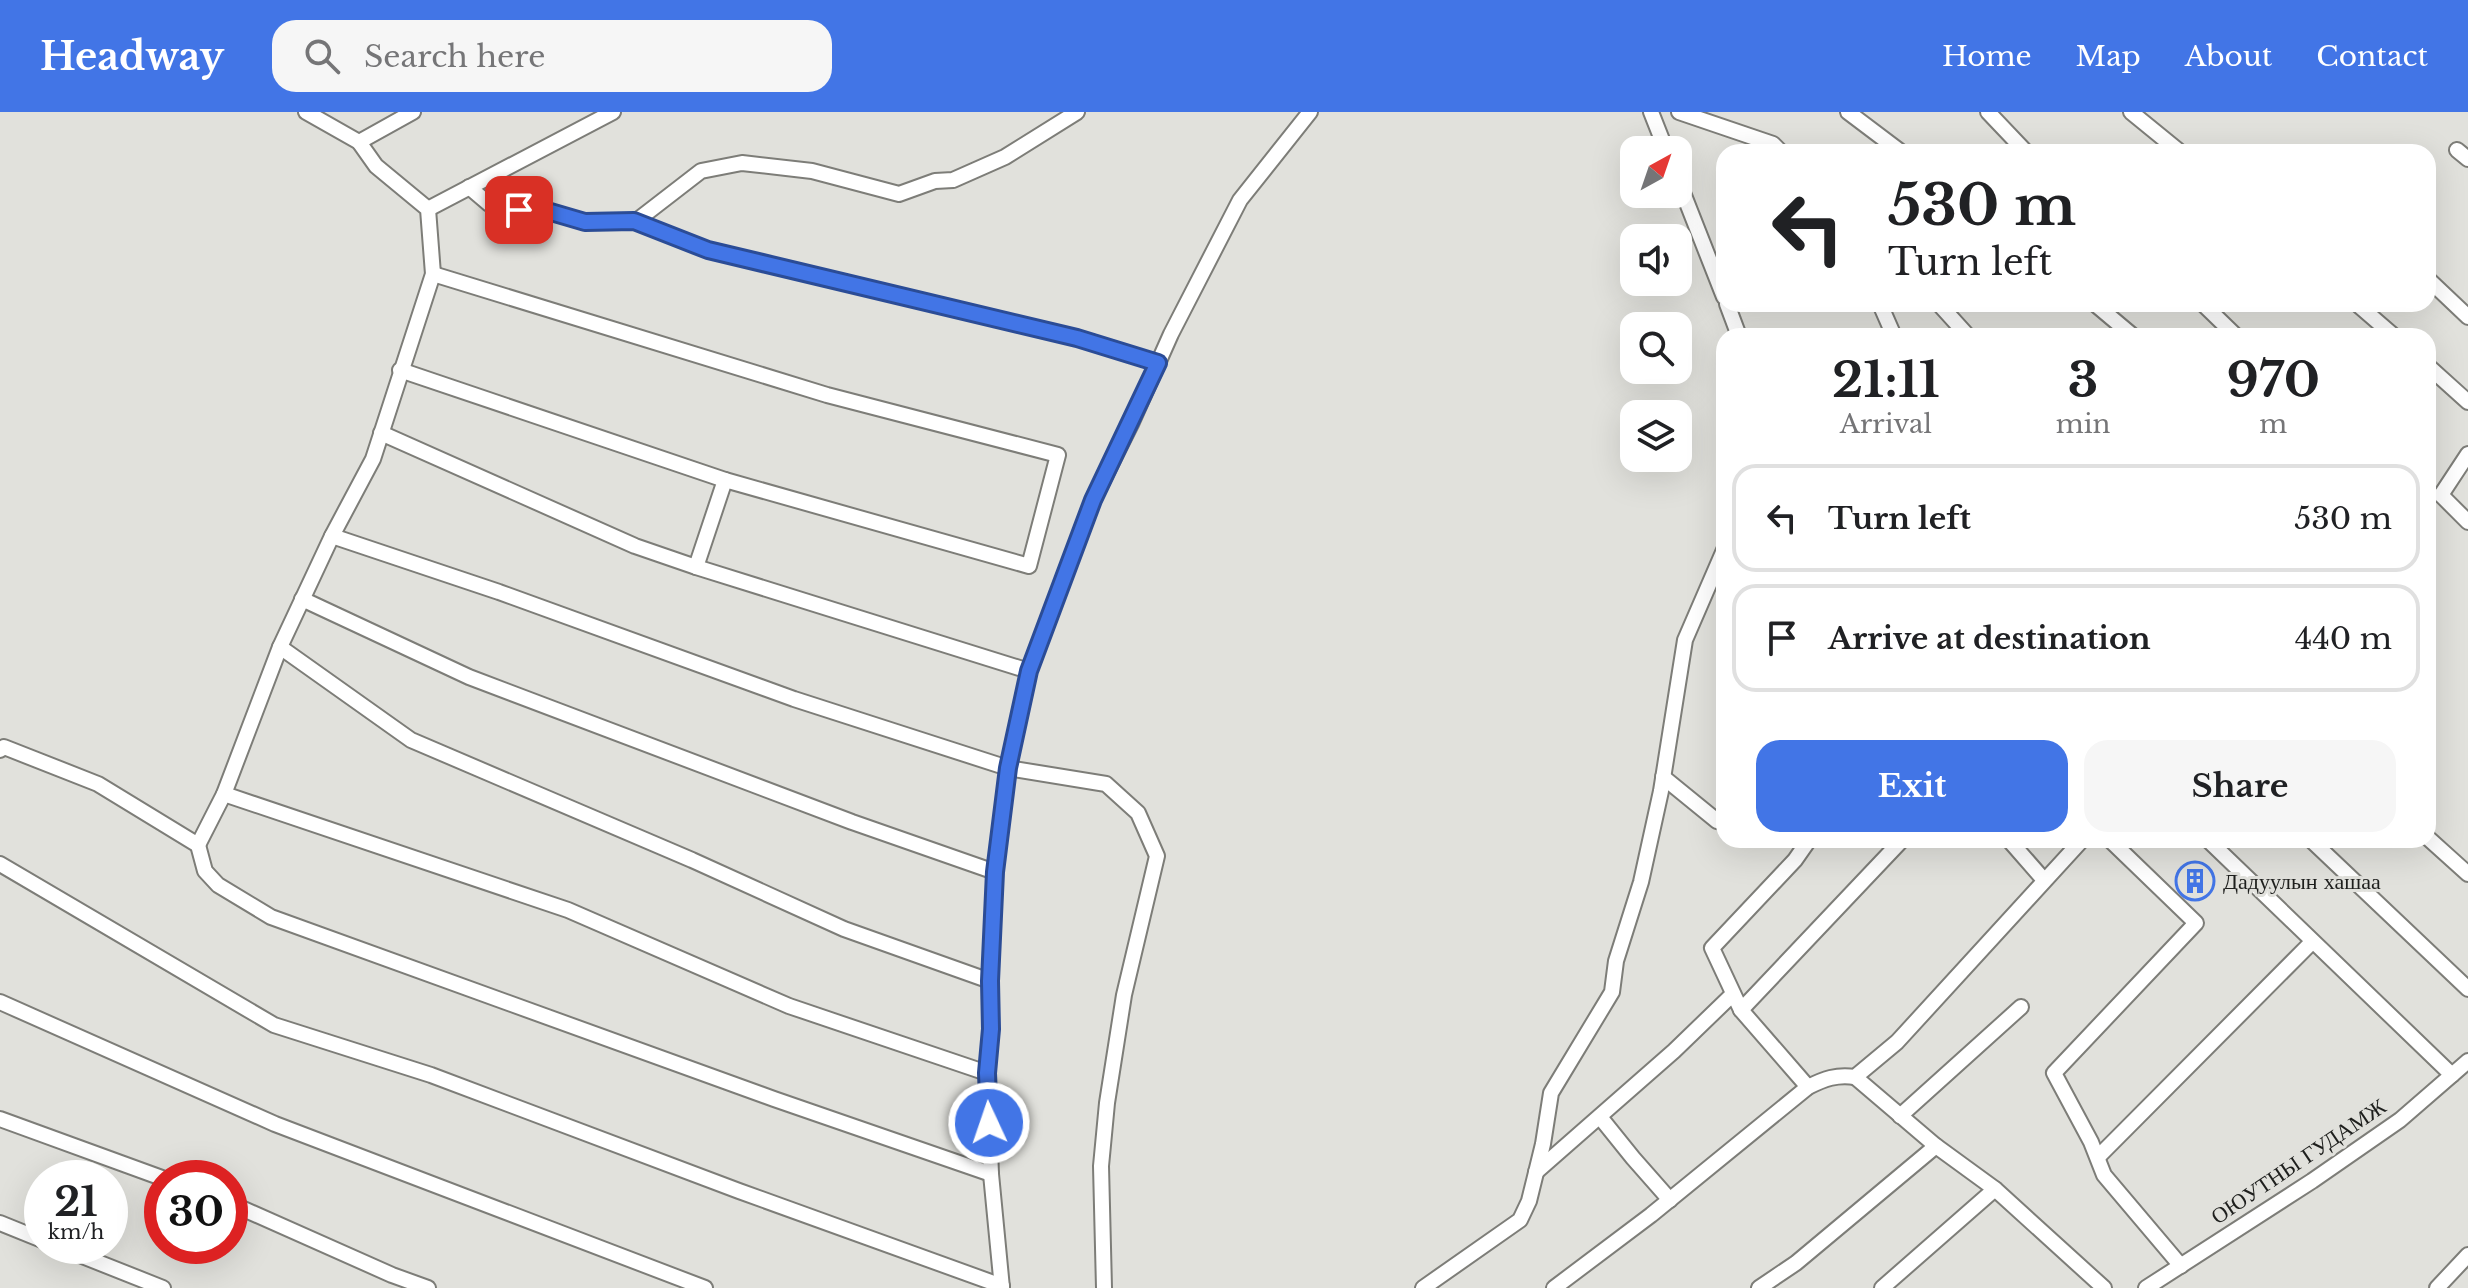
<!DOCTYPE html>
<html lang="en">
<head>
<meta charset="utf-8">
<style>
	body { margin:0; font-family:"Libre Baskerville",serif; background:#f6f6f6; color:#202124; height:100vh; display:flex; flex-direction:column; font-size:30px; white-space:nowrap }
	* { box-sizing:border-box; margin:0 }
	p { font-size:26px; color:#757577 }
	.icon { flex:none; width:44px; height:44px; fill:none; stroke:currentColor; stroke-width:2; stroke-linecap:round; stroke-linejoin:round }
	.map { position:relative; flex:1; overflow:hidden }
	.sheet { position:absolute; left:1716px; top:216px; width:720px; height:520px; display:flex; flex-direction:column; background:#fff; border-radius:24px; box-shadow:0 8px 32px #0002 }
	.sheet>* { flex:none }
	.top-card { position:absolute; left:1716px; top:32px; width:720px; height:168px; border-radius:24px; box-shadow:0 8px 32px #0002; background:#fff; color:#202124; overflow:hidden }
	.needle { width:52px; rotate:40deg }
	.tools { position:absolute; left:1620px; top:24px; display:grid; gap:16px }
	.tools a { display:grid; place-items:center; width:72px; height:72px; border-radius:16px; background:#fff; box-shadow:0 8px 32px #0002; font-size:40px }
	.speed { position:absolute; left:24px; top:1048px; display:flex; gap:16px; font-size:40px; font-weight:700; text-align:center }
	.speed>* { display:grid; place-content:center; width:104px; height:104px; border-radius:50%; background:#fff; box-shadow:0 8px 32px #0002; line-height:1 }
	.speed small { font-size:20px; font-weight:400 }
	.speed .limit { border:12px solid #d22; background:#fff; color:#111 }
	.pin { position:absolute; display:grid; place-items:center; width:68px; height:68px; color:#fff; margin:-34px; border-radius:16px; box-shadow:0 4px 12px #0006 }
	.me { position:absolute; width:88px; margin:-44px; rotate:357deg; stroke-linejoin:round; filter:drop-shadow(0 0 6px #0008) }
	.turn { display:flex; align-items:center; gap:28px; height:168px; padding:0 40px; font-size:36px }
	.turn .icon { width:104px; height:104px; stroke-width:2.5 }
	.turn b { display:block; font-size:56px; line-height:68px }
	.eta { display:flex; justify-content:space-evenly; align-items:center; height:136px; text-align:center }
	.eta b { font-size:48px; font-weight:800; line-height:56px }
	.button { display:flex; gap:16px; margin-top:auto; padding:16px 40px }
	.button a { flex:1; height:92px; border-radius:24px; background:#4275e6; color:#fff; font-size:32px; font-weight:800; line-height:92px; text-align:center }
	.button a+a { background:#f6f6f6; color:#202124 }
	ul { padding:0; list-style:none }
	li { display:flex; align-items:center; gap:24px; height:108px; margin:0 16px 12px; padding:0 24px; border:4px solid #e0e0e0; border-radius:24px }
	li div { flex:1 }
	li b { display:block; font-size:30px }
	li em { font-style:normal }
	header { display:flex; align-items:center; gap:48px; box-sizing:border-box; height:112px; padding:0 40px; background:#4275e6; color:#fff }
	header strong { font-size:38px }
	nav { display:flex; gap:44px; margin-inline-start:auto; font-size:28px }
	.search { width:560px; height:72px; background:#f6f6f6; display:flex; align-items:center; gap:20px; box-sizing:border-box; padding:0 28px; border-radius:24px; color:#757577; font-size:30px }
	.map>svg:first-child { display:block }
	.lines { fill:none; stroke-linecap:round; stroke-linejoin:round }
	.minor-casing { stroke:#7d7d78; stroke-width:18 }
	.minor { stroke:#fff; stroke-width:14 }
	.route-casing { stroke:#2b4c96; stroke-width:20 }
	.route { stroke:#4275e6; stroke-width:14 }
	.labels { text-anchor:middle; stroke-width:6; stroke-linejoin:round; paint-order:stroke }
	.poi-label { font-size:22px; fill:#1e1f1d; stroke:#e1e1dc; text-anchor:start }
	.street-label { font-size:22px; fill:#1e1f1d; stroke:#e1e1dc }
</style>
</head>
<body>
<header>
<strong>Headway</strong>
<div class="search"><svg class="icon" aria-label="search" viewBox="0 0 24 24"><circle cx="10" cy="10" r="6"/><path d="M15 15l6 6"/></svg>Search here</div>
<nav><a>Home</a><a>Map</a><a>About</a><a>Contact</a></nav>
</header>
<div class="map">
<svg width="2468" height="1176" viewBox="0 0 2468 1176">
	<rect width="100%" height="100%" fill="#e1e1dc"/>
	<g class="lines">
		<g class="minor-casing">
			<g id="minor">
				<polyline points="1651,0 1666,38"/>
				<polyline points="1679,0 1773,32 1781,40"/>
				<polyline points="1848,0 1901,40"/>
				<polyline points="1988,0 2026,40"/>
				<polyline points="2131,0 2180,40"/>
				<polyline points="359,30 413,0"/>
				<polyline points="2457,38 2468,47"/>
				<polyline points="1678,68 1724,185"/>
				<polyline points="469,75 489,92 519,98 544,98 585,110 635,110 701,59 742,51 812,59 899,82 935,69 953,68 1005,45 1077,0"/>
				<polyline points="428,97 613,0"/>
				<polyline points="634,109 708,138 1077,226 1158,251"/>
				<polyline points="2428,167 2468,205"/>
				<polyline points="1727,192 1739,224"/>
				<polyline points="1880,192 1894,224"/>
				<polyline points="1939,192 1968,224"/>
				<polyline points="2095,192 2133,224"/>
				<polyline points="2203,192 2236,224"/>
				<polyline points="2357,192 2394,224"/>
				<polyline points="2428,254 2468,290"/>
				<polyline points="400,258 725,368 1029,454 1058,343 827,283 433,162"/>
				<polyline points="381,321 635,434 696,455 1029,559"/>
				<polyline points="2441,383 2468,342"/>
				<polyline points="2441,383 2468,410"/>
				<polyline points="332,424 499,480 794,587 1008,656 1106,672 1138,701 1157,744 1124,883 1107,991 1101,1054 1104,1176"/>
				<polyline points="696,455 725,368"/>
				<polyline points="302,487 469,565 852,710 995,760"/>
				<polyline points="280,535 411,628 692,748 844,817 990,869"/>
				<polyline points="0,638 4,635 98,672 198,733 224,682 280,535 332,424 373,347 433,162 428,97 376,54 359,30 306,0"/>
				<polyline points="1663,665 1717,709 1724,710"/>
				<polyline points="224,682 568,798 789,894 987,961"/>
				<polyline points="2428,726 2468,762"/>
				<polyline points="2009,728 2044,768"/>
				<polyline points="2110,728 2196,811 2054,961 2091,1030 2104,1063 2181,1154"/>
				<polyline points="2208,728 2452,963"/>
				<polyline points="2311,728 2468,877"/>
				<polyline points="198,733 205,759 218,773 271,805 774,987 991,1062"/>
				<polyline points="0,752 274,913 431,963 739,1079 1002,1174"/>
				<polyline points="0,890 275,1012 705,1176"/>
				<polyline points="1741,898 1902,728"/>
				<polyline points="1855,965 1936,1034 1995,1077 2104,1176"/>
				<polyline points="1808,975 1741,898 1712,836 1795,748 1809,728"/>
				<polyline points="1900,1004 2021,895"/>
				<polyline points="1600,1005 1633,1046 1670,1088"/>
				<polyline points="0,1007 162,1066"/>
				<polyline points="2098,1045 2312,830"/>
				<polyline points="1536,1060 1674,939 1733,882"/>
				<polyline points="230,1091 392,1163 428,1176"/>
				<polyline points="0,1111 42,1128"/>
				<polyline points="57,1134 163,1176"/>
				<polyline points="1002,1176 991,1062 987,961 991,917 990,869 995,760 1008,656 1029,559 1093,388 1131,312 1171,222 1240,88 1310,0"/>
				<polyline points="1423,1176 1520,1108 1529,1089 1543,1032 1551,981 1612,880 1616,849 1641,770 1661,679 1685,528 1724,438"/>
				<path d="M1554,1176L1651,1103L1808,975C1824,967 1837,962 1855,965L1897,930L2082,728"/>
				<polyline points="1759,1176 1796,1151 1936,1034"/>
				<polyline points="1882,1176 1995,1077"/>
				<polyline points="2146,1176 2312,1069 2400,1008 2468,949"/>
				<polyline points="2437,1176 2468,1143"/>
			</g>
		</g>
		<use href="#minor" class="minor"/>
	</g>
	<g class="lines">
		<g class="route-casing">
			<polyline id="route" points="519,98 544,98 585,110 634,109 708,138 1077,226 1158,251 1093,388 1029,559 1008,656 995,760 990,869 991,917 987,961 989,1011"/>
		</g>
		<use href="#route" class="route"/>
	</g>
	<defs>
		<g id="building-ring" transform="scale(2)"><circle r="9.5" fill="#e1e1dc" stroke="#4275e6" stroke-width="1.5"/><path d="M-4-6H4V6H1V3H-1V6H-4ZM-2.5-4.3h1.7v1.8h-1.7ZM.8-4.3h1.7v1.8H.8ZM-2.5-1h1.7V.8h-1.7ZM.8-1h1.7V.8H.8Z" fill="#4275e6"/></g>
	</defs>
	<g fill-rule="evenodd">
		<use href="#building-ring" x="2195" y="769"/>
	</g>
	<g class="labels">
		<g class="poi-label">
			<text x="2223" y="777">Дадуулын хашаа</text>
		</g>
		<g class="street-label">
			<text transform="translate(2298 1049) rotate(-34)" y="8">ОЮУТНЫ ГУДАМЖ</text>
		</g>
	</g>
</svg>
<div class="tools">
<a><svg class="needle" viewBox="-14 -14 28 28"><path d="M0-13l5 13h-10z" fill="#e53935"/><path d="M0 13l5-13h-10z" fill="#757577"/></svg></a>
<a><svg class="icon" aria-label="sound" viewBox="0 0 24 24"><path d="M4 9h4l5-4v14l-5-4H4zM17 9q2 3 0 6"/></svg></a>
<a><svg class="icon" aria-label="search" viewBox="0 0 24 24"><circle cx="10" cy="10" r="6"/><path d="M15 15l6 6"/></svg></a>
<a><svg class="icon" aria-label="layers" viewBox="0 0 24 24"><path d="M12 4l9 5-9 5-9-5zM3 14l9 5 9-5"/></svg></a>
</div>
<div class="speed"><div>21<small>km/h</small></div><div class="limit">30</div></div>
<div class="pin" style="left:519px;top:98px;background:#d93025"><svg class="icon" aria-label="arrive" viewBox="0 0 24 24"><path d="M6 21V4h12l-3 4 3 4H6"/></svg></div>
<svg class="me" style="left:989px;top:1011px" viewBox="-20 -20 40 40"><circle r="17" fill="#4275e6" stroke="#fff" stroke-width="3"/><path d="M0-11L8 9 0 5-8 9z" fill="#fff"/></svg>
<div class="top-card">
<div class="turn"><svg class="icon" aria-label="left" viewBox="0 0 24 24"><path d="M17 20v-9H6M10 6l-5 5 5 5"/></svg><div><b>530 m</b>Turn left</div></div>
</div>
<section class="sheet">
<div class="eta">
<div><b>21:11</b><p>Arrival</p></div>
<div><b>3</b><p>min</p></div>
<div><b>970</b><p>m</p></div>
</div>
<ul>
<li><svg class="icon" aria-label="left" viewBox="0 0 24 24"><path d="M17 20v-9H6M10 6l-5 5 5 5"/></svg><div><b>Turn left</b></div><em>530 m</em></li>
<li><svg class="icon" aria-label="arrive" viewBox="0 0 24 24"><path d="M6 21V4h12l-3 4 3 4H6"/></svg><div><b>Arrive at destination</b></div><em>440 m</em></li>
</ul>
<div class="button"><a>Exit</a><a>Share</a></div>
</section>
</div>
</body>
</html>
